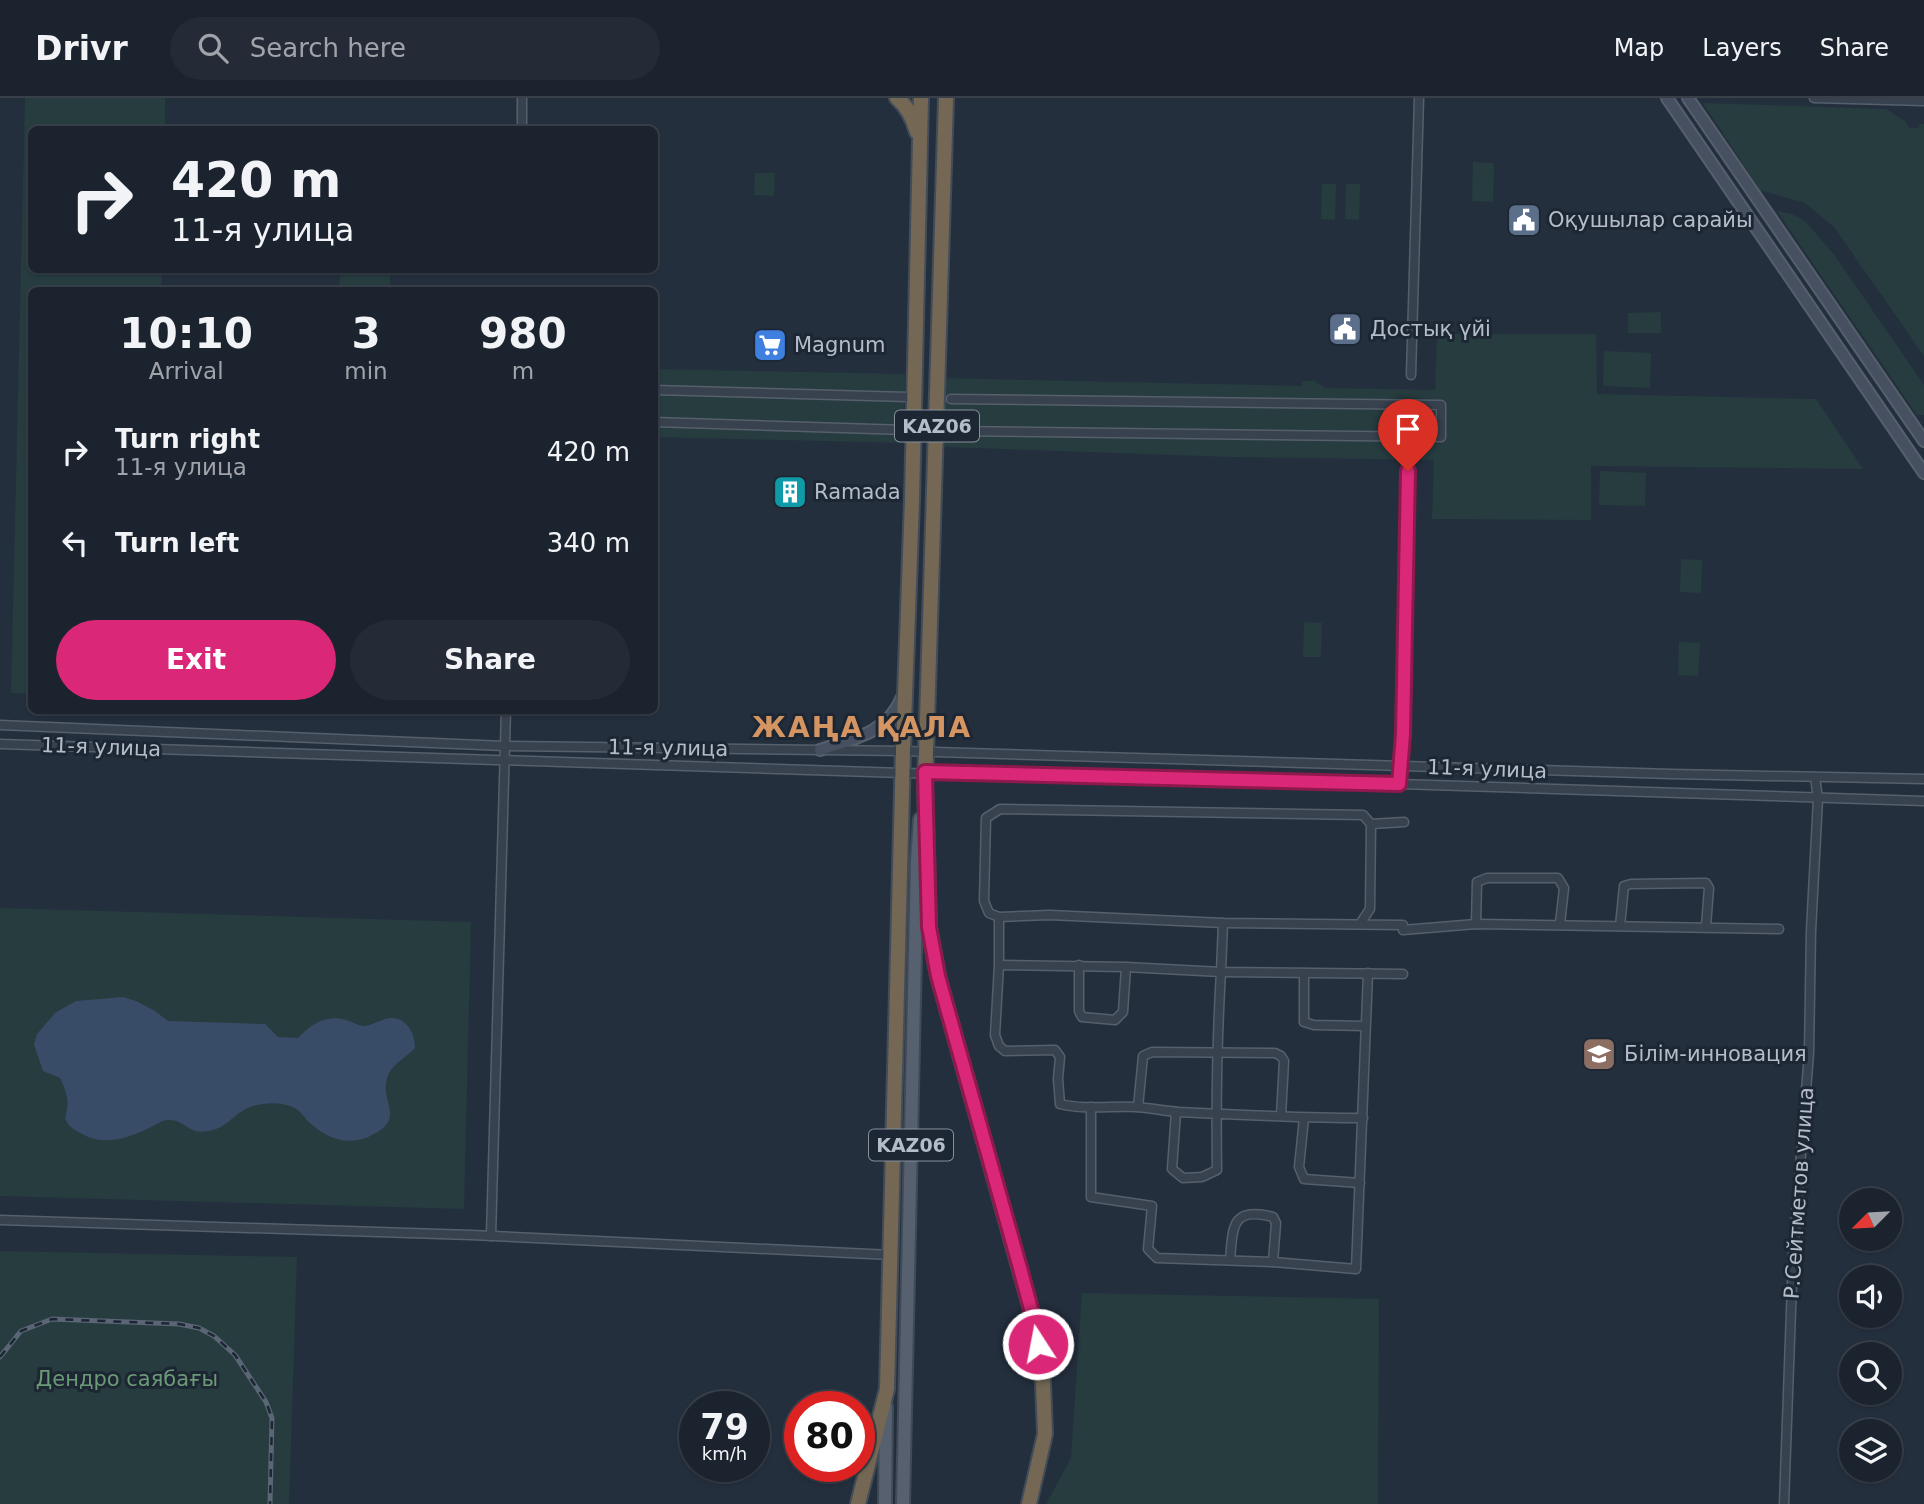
<!DOCTYPE html>
<html lang="en">
<head>
<meta charset="utf-8">
<style>
	body { margin:0; font-family:"DejaVu Sans",sans-serif; background:#242b36; color:#f1f3f6; height:100vh; display:flex; flex-direction:column; font-size:26px; white-space:nowrap }
	* { box-sizing:border-box; margin:0 }
	p { font-size:23px; color:#a0a4aa }
	.icon { flex:none; width:38px; height:38px; fill:none; stroke:currentColor; stroke-width:2; stroke-linecap:round; stroke-linejoin:round }
	.map { position:relative; flex:1; overflow:hidden }
	.panel { position:absolute; left:28px; top:189px; width:630px; height:427px; display:flex; flex-direction:column; background:#1b232e; border-radius:10px; box-shadow:0 2px 5px #0004,0 0 0 2px #39404a }
	.panel>* { flex:none }
	.hud { position:absolute; left:28px; top:28px; width:630px; height:147px; border-radius:10px; box-shadow:0 2px 5px #0004,0 0 0 2px #39404a; background:#1b232e; color:#f1f3f6; overflow:hidden }
	.needle { width:46px; rotate:246deg }
	.controls { position:absolute; left:1839px; top:1090px; display:grid; gap:14px }
	.controls a { display:grid; place-items:center; width:63px; height:63px; border-radius:50%; background:#1b232e; box-shadow:0 2px 5px #0004,0 0 0 2px #39404a; font-size:35px }
	.speed { position:absolute; left:679px; top:1293px; display:flex; gap:14px; font-size:35px; font-weight:700; text-align:center }
	.speed>* { display:grid; place-content:center; width:91px; height:91px; border-radius:50%; background:#1b232e; box-shadow:0 2px 5px #0004,0 0 0 2px #39404a; line-height:1 }
	.speed small { font-size:18px; font-weight:400 }
	.speed .limit { border:10px solid #d22; background:#fff; color:#111 }
	.pin { position:absolute; display:grid; place-items:center; width:60px; height:60px; color:#fff; margin:-72px -30px; border-radius:50% 50% 50% 0; rotate:-45deg; box-shadow:0 0 7px #0007 }
	.pin .icon { rotate:45deg }
	.me { position:absolute; width:77px; margin:-38px; rotate:349deg; stroke-linejoin:round; filter:drop-shadow(0 0 5px #0008) }
	.turn { display:flex; align-items:center; gap:24px; height:147px; padding:0 28px; font-size:32px }
	.turn .icon { width:91px; height:91px; stroke-width:2.5 }
	.turn b { display:block; font-size:49px; line-height:60px }
	.eta { display:flex; justify-content:space-evenly; align-items:center; height:119px; text-align:center }
	.eta b { font-size:42px; font-weight:600; line-height:49px }
	.button { display:flex; gap:14px; margin-top:auto; padding:14px 28px }
	.button a { flex:1; height:80px; border-radius:42px; background:#db2777; color:#fff; font-size:28px; font-weight:600; line-height:80px; text-align:center }
	.button a+a { background:#242b36; color:#f1f3f6 }
	ul { padding:0; list-style:none }
	li { display:flex; align-items:center; gap:21px; height:91px; padding:0 28px }
	li div { flex:1 }
	li b { display:block; font-size:26px }
	li em { font-style:normal }
	header { display:flex; align-items:center; gap:42px; box-sizing:border-box; height:98px; padding:0 35px; background:#1b232e; border-bottom:2px solid #39404a }
	header strong { font-size:33px }
	nav { display:flex; gap:38px; margin-inline-start:auto; font-size:24px }
	.search { width:490px; height:63px; background:#242b36; display:flex; align-items:center; gap:18px; box-sizing:border-box; padding:0 24px; border-radius:38px; color:#a0a4aa; font-size:26px }
	.map>svg:first-child { display:block }
	.green { fill:#263c3f }
	.water { fill:#394c67 }
	.lines { fill:none; stroke-linecap:round; stroke-linejoin:round }
	.street-casing { stroke:#565f6c; stroke-width:11 }
	.secondary-casing { stroke:#565f6c; stroke-width:14 }
	.primary-casing { stroke:#414a57; stroke-width:16 }
	.highway-casing { stroke:#434c59; stroke-width:18 }
	.street { stroke:#38414e; stroke-width:8 }
	.secondary { stroke:#465061; stroke-width:10 }
	.primary { stroke:#56606e; stroke-width:12 }
	.highway { stroke:#746855; stroke-width:14 }
	.rail-casing { stroke:#5a6575; stroke-width:5 }
	.rail { stroke:#1d2633; stroke-width:2.5; stroke-dasharray:8; stroke-linecap:butt }
	.route-casing { stroke:#8e194d; stroke-width:18 }
	.route { stroke:#db2777; stroke-width:12 }
	.labels { text-anchor:middle; stroke-width:6; stroke-linejoin:round; paint-order:stroke }
	.shield { fill:#1d2633; stroke:#878f9c; stroke-width:2 }
	.shield-label { font-size:19px; font-weight:bold; fill:#b4bcc9 }
	.poi-label { font-size:21px; fill:#b4bcc9; stroke:#1d2633; text-anchor:start }
	.street-label { font-size:21px; fill:#b4bcc9; stroke:#1d2633 }
	.park-label { font-size:21px; fill:#6b9a76; stroke:#1d2633 }
	.district-label { font-size:28px; font-weight:bold; letter-spacing:2px; fill:#d59563; stroke:#1d2633 }
</style>
</head>
<body>
<header>
<strong>Drivr</strong>
<div class="search"><svg class="icon" aria-label="search" viewBox="0 0 24 24"><circle cx="10" cy="10" r="6"/><path d="M15 15l6 6"/></svg>Search here</div>
<nav><a>Map</a><a>Layers</a><a>Share</a></nav>
</header>
<div class="map">
<svg width="1924" height="1406" viewBox="0 0 1924 1406">
	<rect width="100%" height="100%" fill="#242f3e"/>
	<g class="green">
		<polygon points="25,0 165,0 165,31 32,32 32,172 162,172 161,192 32,192 31,596 11,595"/>
		<polygon points="1703,5 1886,11 1905,23 1909,30 1918,30 1920,26 1924,26 1924,258 1834,129 1805,105 1760,92"/>
		<polygon points="1473,64 1494,65 1493,104 1472,103"/>
		<polygon points="755,75 775,75 774,98 754,97"/>
		<polygon points="1322,86 1336,86 1335,122 1321,121"/>
		<polygon points="1346,86 1360,86 1359,122 1345,121"/>
		<polygon points="1777,113 1792,116 1805,123 1833,155 1924,287 1924,317 1917,317"/>
		<polygon points="340,172 390,172 390,192 339,192"/>
		<polygon points="1661,214 1661,235 1628,235 1628,215"/>
		<polygon points="1437,236 1596,236 1597,296 1816,301 1863,371 1591,368 1591,422 1443,421 1432,421 1434,362 1231,359 943,349 942,280 1302,288 1302,283 1315,283 1325,290 1435,292"/>
		<polygon points="1604,253 1651,255 1650,290 1603,288"/>
		<polygon points="655,271 905,276 904,345 655,339"/>
		<polygon points="1600,373 1646,375 1645,408 1599,407"/>
		<polygon points="1681,461 1702,462 1701,495 1680,494"/>
		<polygon points="1304,524 1322,525 1321,559 1303,559"/>
		<polygon points="1679,544 1700,545 1698,578 1678,577"/>
		<polygon points="0,810 471,824 464,1111 0,1098"/>
		<polygon points="0,1153 297,1159 289,1406 0,1406"/>
		<polygon points="1082,1195 1379,1201 1378,1406 1046,1406 1071,1360"/>
	</g>
	<path class="water" d="M123,899L136,903L155,913L168,923L265,926L278,939L298,940C309,928 324,917 342,921C349,922 356,927 363,928C371,928 378,923 385,921C404,916 415,933 415,950C406,960 390,967 387,981C380,1005 408,1022 368,1039C347,1048 326,1040 310,1025C305,1021 302,1014 295,1010C283,1004 266,1004 253,1008C237,1012 229,1028 213,1032C188,1039 187,1022 169,1022C161,1022 156,1027 149,1030C128,1040 105,1048 84,1037C75,1032 69,1030 65,1020C70,1004 67,995 60,980L43,973L34,947L37,936L55,915L76,903Z"/>
	<g class="lines">
		<g class="street-casing">
			<g id="street">
				<polyline points="522,0 522,32"/>
				<polyline points="1814,0 1924,3"/>
				<polyline points="1411,277 1419,0"/>
				<polyline points="654,292 908,299"/>
				<polyline points="654,324 907,332"/>
				<polyline points="950,333 1441,339 1441,307 951,301"/>
				<polyline points="0,627 505,648 903,653 1671,676 1924,681"/>
				<polyline points="0,646 903,675 1399,686 1924,703"/>
				<polyline points="1399,686 1403,636 1408,373"/>
				<polyline points="1371,726 1404,724"/>
				<polyline points="999,819 999,867"/>
				<polyline points="1223,825 1221,874 1403,876"/>
				<polyline points="1360,826 1370,811 1371,726 1363,717 1000,711 986,720 984,803 989,815 999,819 1050,817 1223,825 1403,827"/>
				<polyline points="1476,826 1477,784 1487,780 1558,780 1564,790 1560,826"/>
				<polyline points="1620,828 1624,788 1631,786 1706,785 1709,790 1706,828"/>
				<polyline points="1403,832 1476,826 1779,831"/>
				<polyline points="1079,867 1079,913 1082,919 1115,922 1123,914 1126,869"/>
				<polyline points="1304,875 1304,924 1314,927 1365,928"/>
				<polyline points="1091,1009 1091,1099 1152,1108 1148,1151 1157,1160 1273,1164 1356,1171 1368,875"/>
				<polyline points="1138,1009 1143,958 1152,954 1275,955 1281,958 1284,963 1281,1018"/>
				<path d="M1176,1014L1172,1071L1183,1080L1202,1079L1217,1072C1216,1006 1217,940 1221,874L1126,869L999,867L995,937L999,948L1005,953L1055,952L1060,959L1058,981L1060,1006C1085,1012 1111,1008 1136,1009C1150,1010 1165,1013 1179,1014C1240,1017 1302,1020 1363,1020"/>
				<polyline points="1304,1020 1299,1069 1304,1081 1360,1085"/>
				<polyline points="0,1122 471,1137 891,1157"/>
				<polyline points="491,1138 506,612"/>
				<path d="M1230,1162C1233,1129 1231,1108 1273,1119L1276,1125L1273,1164"/>
				<polyline points="1784,1406 1793,1158 1809,955 1811,833 1818,701 1815,679"/>
			</g>
		</g>
		<g class="secondary-casing">
			<g id="secondary">
				<polyline points="1667,0 1924,375"/>
				<polyline points="1688,0 1924,343"/>
				<path d="M820,652C853,641 888,635 902,599"/>
			</g>
		</g>
		<g class="primary-casing">
			<g id="primary">
				<polyline points="885,1406 886,1309"/>
				<polyline points="903,1406 917,763 920,721"/>
			</g>
		</g>
		<g class="highway-casing">
			<g id="highway">
				<path d="M897,0C908,9 913,20 917,34"/>
				<polyline points="946,0 925,688 929,829 938,878 1035,1226 1043,1284 1045,1336 1029,1406"/>
				<polyline points="858,1406 887,1291 903,653 912,402 921,0"/>
			</g>
		</g>
		<use href="#street" class="street"/>
		<use href="#secondary" class="secondary"/>
		<use href="#primary" class="primary"/>
		<use href="#highway" class="highway"/>
		<g class="rail-casing">
			<polyline id="rail" points="0,1259 21,1233 52,1221 179,1226 199,1230 214,1238 235,1257 266,1304 272,1320 270,1406"/>
		</g>
		<use href="#rail" class="rail"/>
	</g>
	<g class="lines">
		<g class="route-casing">
			<polyline id="route" points="1038,1246 1035,1226 1020,1170 938,878 929,829 925,674 1399,686 1403,636 1408,373"/>
		</g>
		<use href="#route" class="route"/>
	</g>
	<defs>
		<g id="civic-square" transform="scale(1.75)"><rect x="-9" y="-9" width="18" height="18" rx="4" fill="#5c6f8a" stroke="#1d2633"/><path d="M-.6-6.5H3V-4.5H.6V-3L4-1V1h2V6H-6V1h2V-1L-.6-3ZM-1.2 2.5V6h2.4V2.5Z" fill="#fff"/></g>
		<g id="supermarket-square" transform="scale(1.75)"><rect x="-9" y="-9" width="18" height="18" rx="4" fill="#3f7fe0" stroke="#1d2633"/><path d="M-6-5.5h2.5l.6 2H6L4.5 2H-2.5L-4.4-4H-6ZM-1.5 3.2a1.3 1.3 0 1 0 .1 0ZM3 3.2a1.3 1.3 0 1 0 .1 0Z" fill="#fff"/></g>
		<g id="building-square" transform="scale(1.75)"><rect x="-9" y="-9" width="18" height="18" rx="4" fill="#0f9aa8" stroke="#1d2633"/><path d="M-4-6H4V6H1V3H-1V6H-4ZM-2.5-4.3h1.7v1.8h-1.7ZM.8-4.3h1.7v1.8H.8ZM-2.5-1h1.7V.8h-1.7ZM.8-1h1.7V.8H.8Z" fill="#fff"/></g>
		<g id="school-square" transform="scale(1.75)"><rect x="-9" y="-9" width="18" height="18" rx="4" fill="#8d6e63" stroke="#1d2633"/><path d="M0-5L7-2L0 1L-7-2ZM-4 1L0 2.5L4 1V4Q0 6-4 4Z" fill="#fff"/></g>
	</defs>
	<g fill-rule="evenodd">
		<use href="#civic-square" x="1524" y="122"/>
		<use href="#civic-square" x="1345" y="231"/>
		<use href="#supermarket-square" x="770" y="247"/>
		<use href="#building-square" x="790" y="394"/>
		<use href="#school-square" x="1599" y="956"/>
	</g>
	<g class="labels">
		<g class="shield">
			<rect x="895" y="312.5" width="84" height="31" rx="5"/>
			<rect x="869" y="1031.5" width="84" height="31" rx="5"/>
		</g>
		<g class="shield-label">
			<text x="937" y="335">KАZ06</text>
			<text x="911" y="1054">KАZ06</text>
		</g>
		<g class="poi-label">
			<text x="1548" y="129">Оқушылар сарайы</text>
			<text x="1370" y="238">Достық үйі</text>
			<text x="794" y="254">Magnum</text>
			<text x="814" y="401">Ramada</text>
			<text x="1624" y="963">Білім-инновация</text>
		</g>
		<g class="street-label">
			<text transform="translate(101 649) rotate(2)" y="7">11-я улица</text>
			<text transform="translate(668 650) rotate(1)" y="7">11-я улица</text>
			<text transform="translate(1487 671) rotate(2)" y="7">11-я улица</text>
			<text transform="translate(1799 1095) rotate(-86)" y="7">Р.Сейтметов улица</text>
		</g>
		<g class="park-label">
			<text x="127" y="1288">Дендро саябағы</text>
		</g>
		<g class="district-label">
			<text x="862" y="639">ЖАҢА ҚАЛА</text>
		</g>
	</g>
</svg>
<div class="controls">
<a><svg class="needle" viewBox="-14 -14 28 28"><path d="M0-13l5 13h-10z" fill="#e53935"/><path d="M0 13l5-13h-10z" fill="#a0a4aa"/></svg></a>
<a><svg class="icon" aria-label="sound" viewBox="0 0 24 24"><path d="M4 9h4l5-4v14l-5-4H4zM17 9q2 3 0 6"/></svg></a>
<a><svg class="icon" aria-label="search" viewBox="0 0 24 24"><circle cx="10" cy="10" r="6"/><path d="M15 15l6 6"/></svg></a>
<a><svg class="icon" aria-label="layers" viewBox="0 0 24 24"><path d="M12 4l9 5-9 5-9-5zM3 14l9 5 9-5"/></svg></a>
</div>
<div class="speed"><div>79<small>km/h</small></div><div class="limit">80</div></div>
<div class="pin" style="left:1408px;top:373px;background:#d93025"><svg class="icon" aria-label="arrive" viewBox="0 0 24 24"><path d="M6 21V4h12l-3 4 3 4H6"/></svg></div>
<svg class="me" style="left:1038px;top:1246px" viewBox="-20 -20 40 40"><circle r="17" fill="#db2777" stroke="#fff" stroke-width="3"/><path d="M0-11L8 9 0 5-8 9z" fill="#fff"/></svg>
<div class="hud">
<div class="turn"><svg class="icon" aria-label="right" viewBox="0 0 24 24"><path d="M7 20v-9h11M14 6l5 5-5 5"/></svg><div><b>420 m</b>11-я улица</div></div>
</div>
<section class="panel">
<div class="eta">
<div><b>10:10</b><p>Arrival</p></div>
<div><b>3</b><p>min</p></div>
<div><b>980</b><p>m</p></div>
</div>
<ul>
<li><svg class="icon" aria-label="right" viewBox="0 0 24 24"><path d="M7 20v-9h11M14 6l5 5-5 5"/></svg><div><b>Turn right</b><p>11-я улица</p></div><em>420 m</em></li>
<li><svg class="icon" aria-label="left" viewBox="0 0 24 24"><path d="M17 20v-9H6M10 6l-5 5 5 5"/></svg><div><b>Turn left</b></div><em>340 m</em></li>
</ul>
<div class="button"><a>Exit</a><a>Share</a></div>
</section>
</div>
</body>
</html>
